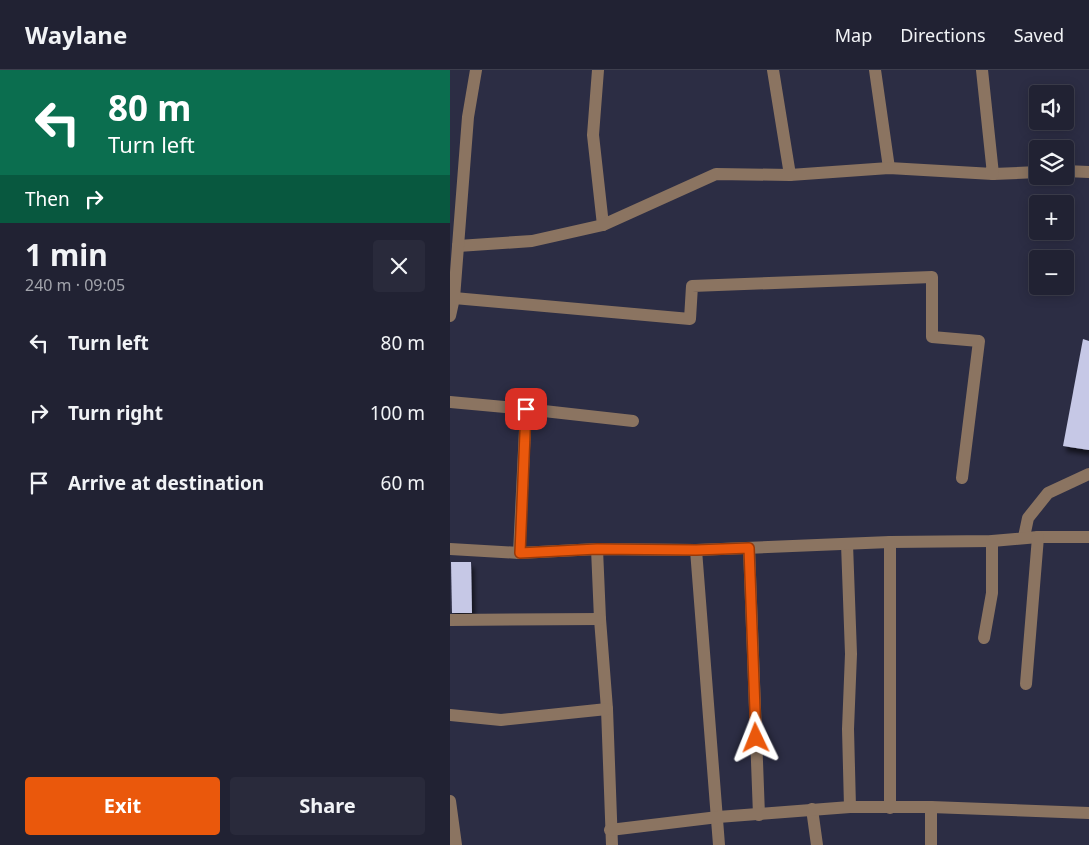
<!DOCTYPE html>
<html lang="en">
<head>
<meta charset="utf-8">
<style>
	body { margin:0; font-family:"Noto Sans",sans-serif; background:#292a3b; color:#f1f3f6; height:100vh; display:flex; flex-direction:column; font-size:19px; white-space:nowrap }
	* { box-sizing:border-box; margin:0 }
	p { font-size:16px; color:#a2a4ac }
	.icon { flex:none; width:28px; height:28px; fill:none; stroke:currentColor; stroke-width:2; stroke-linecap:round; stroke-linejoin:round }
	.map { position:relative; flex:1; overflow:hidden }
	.details { display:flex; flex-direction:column; background:#212233; width:450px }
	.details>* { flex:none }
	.guide { background:#0b6e4f; color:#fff; overflow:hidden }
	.tools { position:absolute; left:579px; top:15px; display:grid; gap:10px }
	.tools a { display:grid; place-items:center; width:45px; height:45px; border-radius:5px; background:#212233; box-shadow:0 2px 12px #0003,0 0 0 1px #3e3f4e; font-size:25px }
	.pin { position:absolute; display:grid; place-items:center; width:42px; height:42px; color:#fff; margin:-21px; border-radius:10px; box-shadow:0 2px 8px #0006 }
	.me { position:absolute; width:55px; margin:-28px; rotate:358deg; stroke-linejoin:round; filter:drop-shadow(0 0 4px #0008) }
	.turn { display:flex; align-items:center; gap:18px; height:105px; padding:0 25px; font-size:22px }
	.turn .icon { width:65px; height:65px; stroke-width:2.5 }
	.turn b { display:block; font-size:35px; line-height:42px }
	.then { display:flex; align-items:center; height:48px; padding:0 25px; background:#0003; gap:10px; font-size:19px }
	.round { display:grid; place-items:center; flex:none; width:52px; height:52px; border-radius:5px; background:#292a3b }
	.head { display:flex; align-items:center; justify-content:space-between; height:85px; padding:0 25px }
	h1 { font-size:30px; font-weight:700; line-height:38px }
	.primary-button { display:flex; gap:10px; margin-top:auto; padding:10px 25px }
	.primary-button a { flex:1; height:58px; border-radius:5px; background:#ea580c; color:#fff; font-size:20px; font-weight:700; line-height:58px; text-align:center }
	.primary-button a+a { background:#292a3b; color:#f1f3f6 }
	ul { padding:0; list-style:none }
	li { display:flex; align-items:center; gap:15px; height:70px; padding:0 25px }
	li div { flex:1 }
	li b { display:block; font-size:19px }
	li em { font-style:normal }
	header { display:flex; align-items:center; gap:30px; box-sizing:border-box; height:70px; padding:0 25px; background:#212233; border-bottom:1px solid #3e3f4e }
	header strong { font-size:24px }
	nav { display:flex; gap:28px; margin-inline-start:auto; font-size:18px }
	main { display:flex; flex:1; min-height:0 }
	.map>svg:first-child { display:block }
	.building { fill:#c6c8e6; filter:url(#shadow) }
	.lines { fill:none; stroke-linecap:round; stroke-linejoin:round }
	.minor { stroke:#8b7461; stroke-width:12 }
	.route-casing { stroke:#983908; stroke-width:12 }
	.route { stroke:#ea580c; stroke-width:9 }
</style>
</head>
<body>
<header>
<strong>Waylane</strong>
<nav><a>Map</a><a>Directions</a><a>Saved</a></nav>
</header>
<main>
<section class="details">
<div class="guide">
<div class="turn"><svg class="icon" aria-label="left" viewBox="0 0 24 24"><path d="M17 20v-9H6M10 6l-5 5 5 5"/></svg><div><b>80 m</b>Turn left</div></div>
<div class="then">Then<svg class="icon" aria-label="right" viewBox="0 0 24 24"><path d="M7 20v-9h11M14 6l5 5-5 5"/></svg></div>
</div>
<div class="head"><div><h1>1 min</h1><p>240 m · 09:05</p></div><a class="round"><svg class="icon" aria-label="close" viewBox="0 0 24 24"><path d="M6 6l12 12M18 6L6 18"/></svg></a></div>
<ul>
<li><svg class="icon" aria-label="left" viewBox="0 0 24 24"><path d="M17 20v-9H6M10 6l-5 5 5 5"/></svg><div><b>Turn left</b></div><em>80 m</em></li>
<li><svg class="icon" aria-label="right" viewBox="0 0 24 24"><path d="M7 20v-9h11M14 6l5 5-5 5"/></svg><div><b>Turn right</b></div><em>100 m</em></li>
<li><svg class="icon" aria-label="arrive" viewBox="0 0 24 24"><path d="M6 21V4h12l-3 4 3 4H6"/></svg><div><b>Arrive at destination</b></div><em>60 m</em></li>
</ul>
<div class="primary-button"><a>Exit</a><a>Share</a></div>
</section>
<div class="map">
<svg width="639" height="775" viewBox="0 0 639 775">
	<defs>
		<filter id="shadow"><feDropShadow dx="3" dy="5.5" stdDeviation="2.5" flood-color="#0009"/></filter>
	</defs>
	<rect width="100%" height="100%" fill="#2c2d44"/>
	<g class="building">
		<polygon points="633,269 639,271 639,380 613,376"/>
		<polygon points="1,492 21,492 22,543 2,543"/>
	</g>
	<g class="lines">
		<g class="minor">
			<polyline points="148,0 143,65 153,155"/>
			<polyline points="323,0 340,105"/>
			<polyline points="425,0 439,98"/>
			<polyline points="615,101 639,102"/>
			<polyline points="543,104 588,102"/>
			<polyline points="8,176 82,171 153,155 266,104 340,105 439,98 543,104 532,0"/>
			<polyline points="4,228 240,249 242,216 482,207 482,267 529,271 512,408"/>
			<polyline points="0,246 4,228 18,47 26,0"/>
			<polyline points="0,332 76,339 183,351"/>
			<polyline points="574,467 578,448 598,423 639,404"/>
			<polyline points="440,472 440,738"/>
			<polyline points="397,474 401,584 398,659 400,737"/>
			<polyline points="299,478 309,745"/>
			<polyline points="0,479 69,483 147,479 246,480 440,472 542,471 588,467 639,467"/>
			<polyline points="147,479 150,549 157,639 162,775"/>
			<polyline points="246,480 269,775"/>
			<polyline points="69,483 76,339"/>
			<polyline points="0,550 150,549"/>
			<polyline points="534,568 542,523 542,471"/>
			<polyline points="576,614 588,467"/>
			<polyline points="0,645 51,650 157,639"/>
			<polyline points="0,731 6,775"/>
			<polyline points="362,739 367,775"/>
			<polyline points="160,760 268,747 400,737 481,737 639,743"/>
			<polyline points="481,775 481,737"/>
		</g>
	</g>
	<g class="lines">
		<g class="route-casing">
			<polyline id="route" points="76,339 70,483 147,479 246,480 299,478 306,668"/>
		</g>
		<use href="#route" class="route"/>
	</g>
</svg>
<div class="tools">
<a><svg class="icon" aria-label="sound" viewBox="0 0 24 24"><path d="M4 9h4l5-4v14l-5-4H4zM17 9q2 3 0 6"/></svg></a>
<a><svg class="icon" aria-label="layers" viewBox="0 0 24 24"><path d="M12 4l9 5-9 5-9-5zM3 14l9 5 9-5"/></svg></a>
<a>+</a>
<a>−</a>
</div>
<div class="pin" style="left:76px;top:339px;background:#d93025"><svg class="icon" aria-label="arrive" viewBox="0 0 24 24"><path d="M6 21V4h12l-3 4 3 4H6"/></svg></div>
<svg class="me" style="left:306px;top:668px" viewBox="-20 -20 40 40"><path d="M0-17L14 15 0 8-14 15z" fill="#ea580c" stroke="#fff" stroke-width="4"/></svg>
</div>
</main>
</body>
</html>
